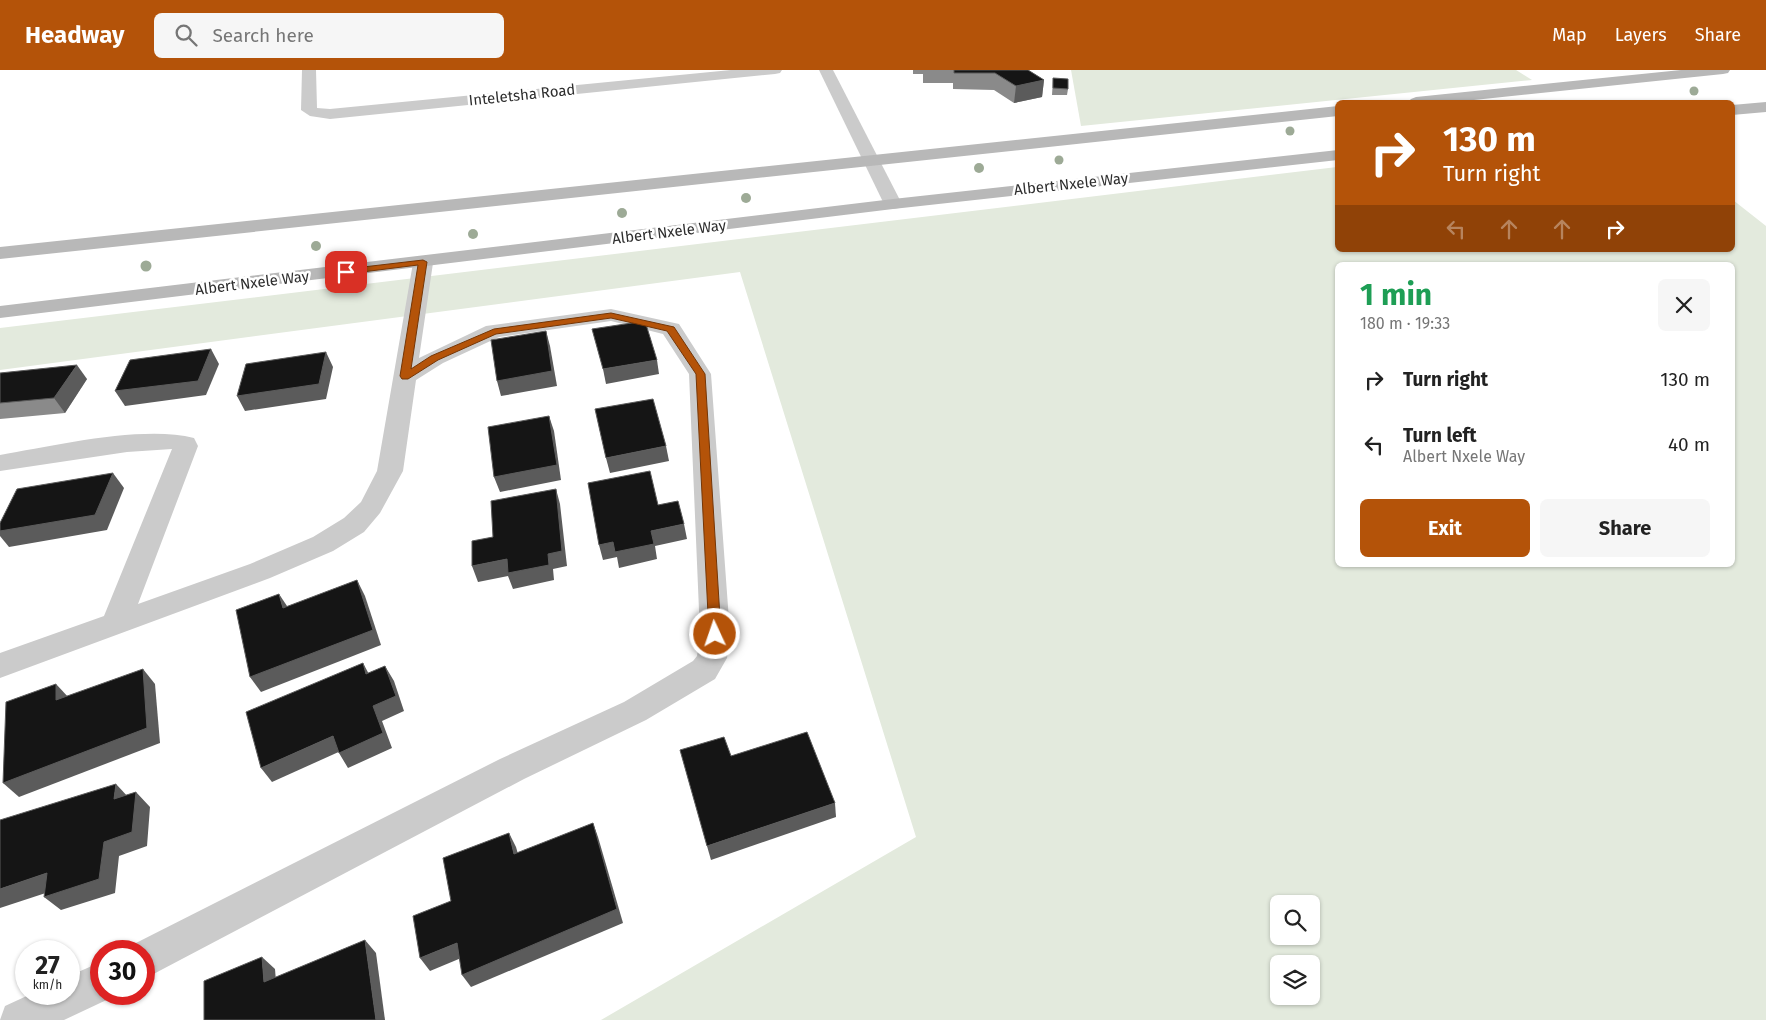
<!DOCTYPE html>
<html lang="en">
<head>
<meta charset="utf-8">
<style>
	body { margin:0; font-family:"Fira Sans",sans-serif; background:#f6f6f6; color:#222; height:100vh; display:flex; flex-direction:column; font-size:19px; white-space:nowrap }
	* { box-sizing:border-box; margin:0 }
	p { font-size:16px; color:#767676 }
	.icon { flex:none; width:28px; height:28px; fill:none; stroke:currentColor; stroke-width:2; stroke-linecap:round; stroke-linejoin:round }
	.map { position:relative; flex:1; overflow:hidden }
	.drawer { position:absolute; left:1335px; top:192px; width:400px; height:305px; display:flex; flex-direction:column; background:#fff; border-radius:8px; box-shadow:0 1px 4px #0004 }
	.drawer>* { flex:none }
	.top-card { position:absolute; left:1335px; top:30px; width:400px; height:152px; border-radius:8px; box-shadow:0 1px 4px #0004; background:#b45309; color:#fff; overflow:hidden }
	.fabs { position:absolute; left:1270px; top:825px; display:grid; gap:10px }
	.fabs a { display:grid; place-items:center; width:50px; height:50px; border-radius:8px; background:#fff; box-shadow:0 1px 4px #0004; font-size:25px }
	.speed { position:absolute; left:15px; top:870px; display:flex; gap:10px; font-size:25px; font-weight:700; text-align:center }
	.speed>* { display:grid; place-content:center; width:65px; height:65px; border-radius:50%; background:#fff; box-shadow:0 1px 4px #0004; line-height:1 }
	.speed small { font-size:12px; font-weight:400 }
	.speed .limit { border:8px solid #d22; background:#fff; color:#111 }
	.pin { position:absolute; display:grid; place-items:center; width:42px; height:42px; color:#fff; margin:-21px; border-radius:10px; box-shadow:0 2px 8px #0006 }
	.me { position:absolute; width:55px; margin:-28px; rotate:357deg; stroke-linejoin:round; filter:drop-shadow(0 0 4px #0008) }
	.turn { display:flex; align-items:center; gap:18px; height:105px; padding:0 25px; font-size:22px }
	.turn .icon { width:65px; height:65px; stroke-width:2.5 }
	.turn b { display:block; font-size:35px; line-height:42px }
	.lanes { display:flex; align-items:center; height:48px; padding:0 25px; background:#0003; justify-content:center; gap:25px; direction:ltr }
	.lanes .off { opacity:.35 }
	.round { display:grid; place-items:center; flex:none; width:52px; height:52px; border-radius:8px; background:#f6f6f6 }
	.overview { display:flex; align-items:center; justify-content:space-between; height:85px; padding:0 25px }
	h1 { font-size:30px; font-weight:700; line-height:38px; color:#1e9e55 }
	.primary-button { display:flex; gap:10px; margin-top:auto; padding:10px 25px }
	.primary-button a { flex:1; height:58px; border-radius:8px; background:#b45309; color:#fff; font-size:20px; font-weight:700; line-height:58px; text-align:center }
	.primary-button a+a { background:#f6f6f6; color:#222 }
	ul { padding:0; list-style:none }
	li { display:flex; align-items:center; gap:15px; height:65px; padding:0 25px }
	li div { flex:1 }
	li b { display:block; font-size:19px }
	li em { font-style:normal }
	header { display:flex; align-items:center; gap:30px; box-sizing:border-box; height:70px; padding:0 25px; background:#b45309; color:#fff }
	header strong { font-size:24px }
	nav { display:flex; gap:28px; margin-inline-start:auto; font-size:18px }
	.search { width:350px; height:45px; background:#f6f6f6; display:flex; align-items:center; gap:12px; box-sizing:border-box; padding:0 18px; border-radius:8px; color:#767676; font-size:19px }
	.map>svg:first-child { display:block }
	.green { fill:#e3eadd; fill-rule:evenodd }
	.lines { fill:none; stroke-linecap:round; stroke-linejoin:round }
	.minor { fill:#cbcbcb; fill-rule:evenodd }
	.secondary { fill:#b8b8b8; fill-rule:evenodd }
	.tree { fill:#9daa96 }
	.wall { fill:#8a8a8a }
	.shaded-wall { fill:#5b5b5b }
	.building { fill:#151515; stroke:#5b5b5b }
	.route { fill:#b45309; stroke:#753606 }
	.labels { text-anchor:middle; stroke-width:5; stroke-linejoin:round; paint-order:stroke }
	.far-street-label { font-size:15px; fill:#2e2e2e; stroke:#fff }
</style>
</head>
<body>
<header>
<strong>Headway</strong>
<div class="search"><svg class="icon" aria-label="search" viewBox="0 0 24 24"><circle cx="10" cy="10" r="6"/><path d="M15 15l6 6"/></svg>Search here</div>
<nav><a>Map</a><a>Layers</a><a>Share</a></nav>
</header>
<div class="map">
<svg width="1766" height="950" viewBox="0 0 1766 950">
	<rect width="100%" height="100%" fill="#fff"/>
	<g class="green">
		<polygon points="1071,0 1516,0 1532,10 1081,56"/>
		<path d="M1337,97L1338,180H1732L1733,130L1766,156V950H601L916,767L740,202L0,300V258ZM1338,195H1732V495H1338ZM1279,834H1311V866H1279ZM1279,894H1311V926H1279Z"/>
	</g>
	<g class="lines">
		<g class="minor">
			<polygon points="302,0 316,0 317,38 330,39 731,0 782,0 780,3 775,4 330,49 310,46 301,40"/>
			<polygon points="819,0 833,0 902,134 899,138 893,139 887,138 884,134"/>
			<path d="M423,187L430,189L433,193L419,288L486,256L611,239L679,254L711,304L730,564L727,588L715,609L646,650L524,709L144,909V881H128L130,876L500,689L624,632L693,591L697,586L700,564L689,304L663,264L611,251L499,267L443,293L416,310L403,401L380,443L364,462L333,481L270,508L0,608V583L104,546L172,379L127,382L0,401V385C54,376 142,355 194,368L198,376L138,534L250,494L313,467L344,448L361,432L377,401L413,193L416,189Z"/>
			<polygon points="101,892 101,924 116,924 115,926 64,950 0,950 5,936 31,924 69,924 69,906"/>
		</g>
		<g class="secondary">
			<polygon points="1681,0 1730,0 1728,3 1723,4 1455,32 1408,32 1411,29 1416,27"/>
			<polygon points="1766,32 1766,42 1732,45 1732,35"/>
			<polygon points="1338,36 1338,46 0,189 0,177"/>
			<polygon points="1338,80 1338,90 893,139 0,248 0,236 893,129"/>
		</g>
	</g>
	<g class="tree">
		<circle cx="1694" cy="21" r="4.5"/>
		<circle cx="1290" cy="61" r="4.5"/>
		<circle cx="1059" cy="90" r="4.5"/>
		<circle cx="979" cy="98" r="5"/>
		<circle cx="746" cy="128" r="5"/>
		<circle cx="622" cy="143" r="5"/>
		<circle cx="473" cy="164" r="5"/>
		<circle cx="316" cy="176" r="5"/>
		<circle cx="146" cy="196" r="5.5"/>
	</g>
	<g class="wall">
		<polygon points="913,0 1028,0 1044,10 1042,27 1014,33 994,20 953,19 953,13 923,13 923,4 913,4"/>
		<polygon points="1053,8 1068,19 1067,25 1052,25"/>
		<polygon points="0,303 87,309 65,343 0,349"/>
	</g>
	<g class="shaded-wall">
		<polygon points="1044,10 1042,27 1014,33 1016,16"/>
		<polygon points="546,261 550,276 557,316 501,326 497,311"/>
		<polygon points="211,279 219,294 206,325 125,336 115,321"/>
		<polygon points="326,282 333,297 326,329 245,341 237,326"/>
		<polygon points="657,290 659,304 606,314 603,299"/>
		<polygon points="77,295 87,309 65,343 54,328"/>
		<polygon points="549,346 554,361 561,410 500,422 494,407"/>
		<polygon points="666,376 669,391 610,403 606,388"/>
		<polygon points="113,403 124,418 107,460 9,477 0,466 0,461"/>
		<polygon points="556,419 560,434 567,496 553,499 554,510 513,519 508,506 478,512 472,496 507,489 548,484"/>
		<polygon points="684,454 687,469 655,476 657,489 619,498 617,487 603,490 599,475 651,461"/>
		<polygon points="357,510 365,526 381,575 261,622 250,607"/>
		<polygon points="279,524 289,539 283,538"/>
		<polygon points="363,593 371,608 366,604"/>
		<polygon points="385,596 394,611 404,641 382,651 392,678 348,698 339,683 373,636"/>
		<polygon points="143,599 155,614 160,673 19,727 3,713"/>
		<polygon points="56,614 70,629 56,630"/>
		<polygon points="333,666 343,680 272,712 261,698"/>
		<polygon points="116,714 130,729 114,729"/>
		<polygon points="136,722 150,737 147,776 119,786 115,823 61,840 44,827 104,772"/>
		<polygon points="835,733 836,747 711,790 707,776"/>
		<polygon points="593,753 598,767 623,853 471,917 462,905"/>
		<polygon points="509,763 516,777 522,798 514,784"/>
		<polygon points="47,803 64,817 0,838 0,819"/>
		<polygon points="365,870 376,883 385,950 376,950"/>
		<polygon points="457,873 466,886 430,901 420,888"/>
		<polygon points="262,887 275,899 277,924 264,912"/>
	</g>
	<g class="building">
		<polygon points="954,0 1028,0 1044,10 1016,16 995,3 954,3"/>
		<polygon points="1053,8 1068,9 1068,19 1053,18"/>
		<polygon points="645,251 657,290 603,299 592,259"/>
		<polygon points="546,261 552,301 497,311 491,270"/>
		<polygon points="211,279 198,311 115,321 130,290"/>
		<polygon points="326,282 319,314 237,326 246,294"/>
		<polygon points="77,295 54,328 0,333 0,303"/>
		<polygon points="653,329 666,376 606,388 595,339"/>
		<polygon points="549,346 557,395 494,407 488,357"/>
		<polygon points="650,401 658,435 678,431 684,454 651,461 654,474 615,482 613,472 599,475 588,413"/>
		<polygon points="113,403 95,445 0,461 0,453 17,419"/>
		<polygon points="556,419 562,481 548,484 549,495 508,503 507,489 472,496 472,471 493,467 491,431"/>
		<polygon points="357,510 373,560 250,607 236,540 279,524 283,538"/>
		<polygon points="363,593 366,604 385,596 396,626 373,636 383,663 339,683 333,666 261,698 246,642"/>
		<polygon points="143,599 147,658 3,713 6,632 56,614 56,630"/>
		<polygon points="807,662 835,733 707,776 680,680 724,667 731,686"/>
		<polygon points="116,714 114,729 136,722 132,762 104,772 99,809 44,827 47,803 0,819 0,750"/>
		<polygon points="593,753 617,839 462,905 457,873 420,888 413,846 451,831 443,788 509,763 514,784"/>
		<polygon points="365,870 376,950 204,950 204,911 262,887 264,912"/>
	</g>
	<polygon class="route" points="423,190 427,192 411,299 431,286 494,259 611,243 674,257 705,304 721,564 719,567 710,567 709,564 696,304 667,261 611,248 496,264 438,290 408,309 402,309 400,306 418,195 346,204 342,202 346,199"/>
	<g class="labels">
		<g class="far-street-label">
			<text transform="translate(522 25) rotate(-6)" y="5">Inteletsha Road</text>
			<text transform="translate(1071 114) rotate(-6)" y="5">Albert Nxele Way</text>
			<text transform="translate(669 162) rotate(-7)" y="5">Albert Nxele Way</text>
			<text transform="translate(252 213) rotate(-7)" y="5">Albert Nxele Way</text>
		</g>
	</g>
</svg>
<div class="fabs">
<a><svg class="icon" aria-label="search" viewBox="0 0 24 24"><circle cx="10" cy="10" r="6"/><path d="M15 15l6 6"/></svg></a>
<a><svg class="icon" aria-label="layers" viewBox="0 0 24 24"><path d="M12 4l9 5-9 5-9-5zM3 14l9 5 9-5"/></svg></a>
</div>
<div class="speed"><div>27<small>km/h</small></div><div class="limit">30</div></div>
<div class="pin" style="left:346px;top:202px;background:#d93025"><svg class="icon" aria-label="arrive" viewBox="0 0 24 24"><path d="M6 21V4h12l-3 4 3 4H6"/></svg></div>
<svg class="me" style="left:715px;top:564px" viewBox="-20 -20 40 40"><circle r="17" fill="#b45309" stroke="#fff" stroke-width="3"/><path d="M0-11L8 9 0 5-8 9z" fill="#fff"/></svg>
<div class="top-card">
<div class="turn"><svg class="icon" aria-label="right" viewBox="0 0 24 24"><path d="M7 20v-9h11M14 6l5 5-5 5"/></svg><div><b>130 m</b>Turn right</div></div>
<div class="lanes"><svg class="icon off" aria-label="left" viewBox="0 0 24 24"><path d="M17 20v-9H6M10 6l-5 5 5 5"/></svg><svg class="icon off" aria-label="ahead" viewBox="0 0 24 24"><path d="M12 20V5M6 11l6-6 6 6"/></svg><svg class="icon off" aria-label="ahead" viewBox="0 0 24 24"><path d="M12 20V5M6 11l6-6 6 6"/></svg><svg class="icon" aria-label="right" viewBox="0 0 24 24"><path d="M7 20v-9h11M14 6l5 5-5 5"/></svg></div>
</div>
<section class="drawer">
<div class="overview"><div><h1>1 min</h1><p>180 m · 19:33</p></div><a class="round"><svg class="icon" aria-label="close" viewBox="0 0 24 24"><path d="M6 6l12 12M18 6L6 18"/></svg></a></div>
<ul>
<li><svg class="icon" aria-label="right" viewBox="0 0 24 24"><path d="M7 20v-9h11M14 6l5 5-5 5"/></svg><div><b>Turn right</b></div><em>130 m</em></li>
<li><svg class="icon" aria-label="left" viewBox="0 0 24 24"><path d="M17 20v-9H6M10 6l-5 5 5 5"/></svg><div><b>Turn left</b><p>Albert Nxele Way</p></div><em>40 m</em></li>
</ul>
<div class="primary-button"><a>Exit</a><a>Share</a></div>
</section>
</div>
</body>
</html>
